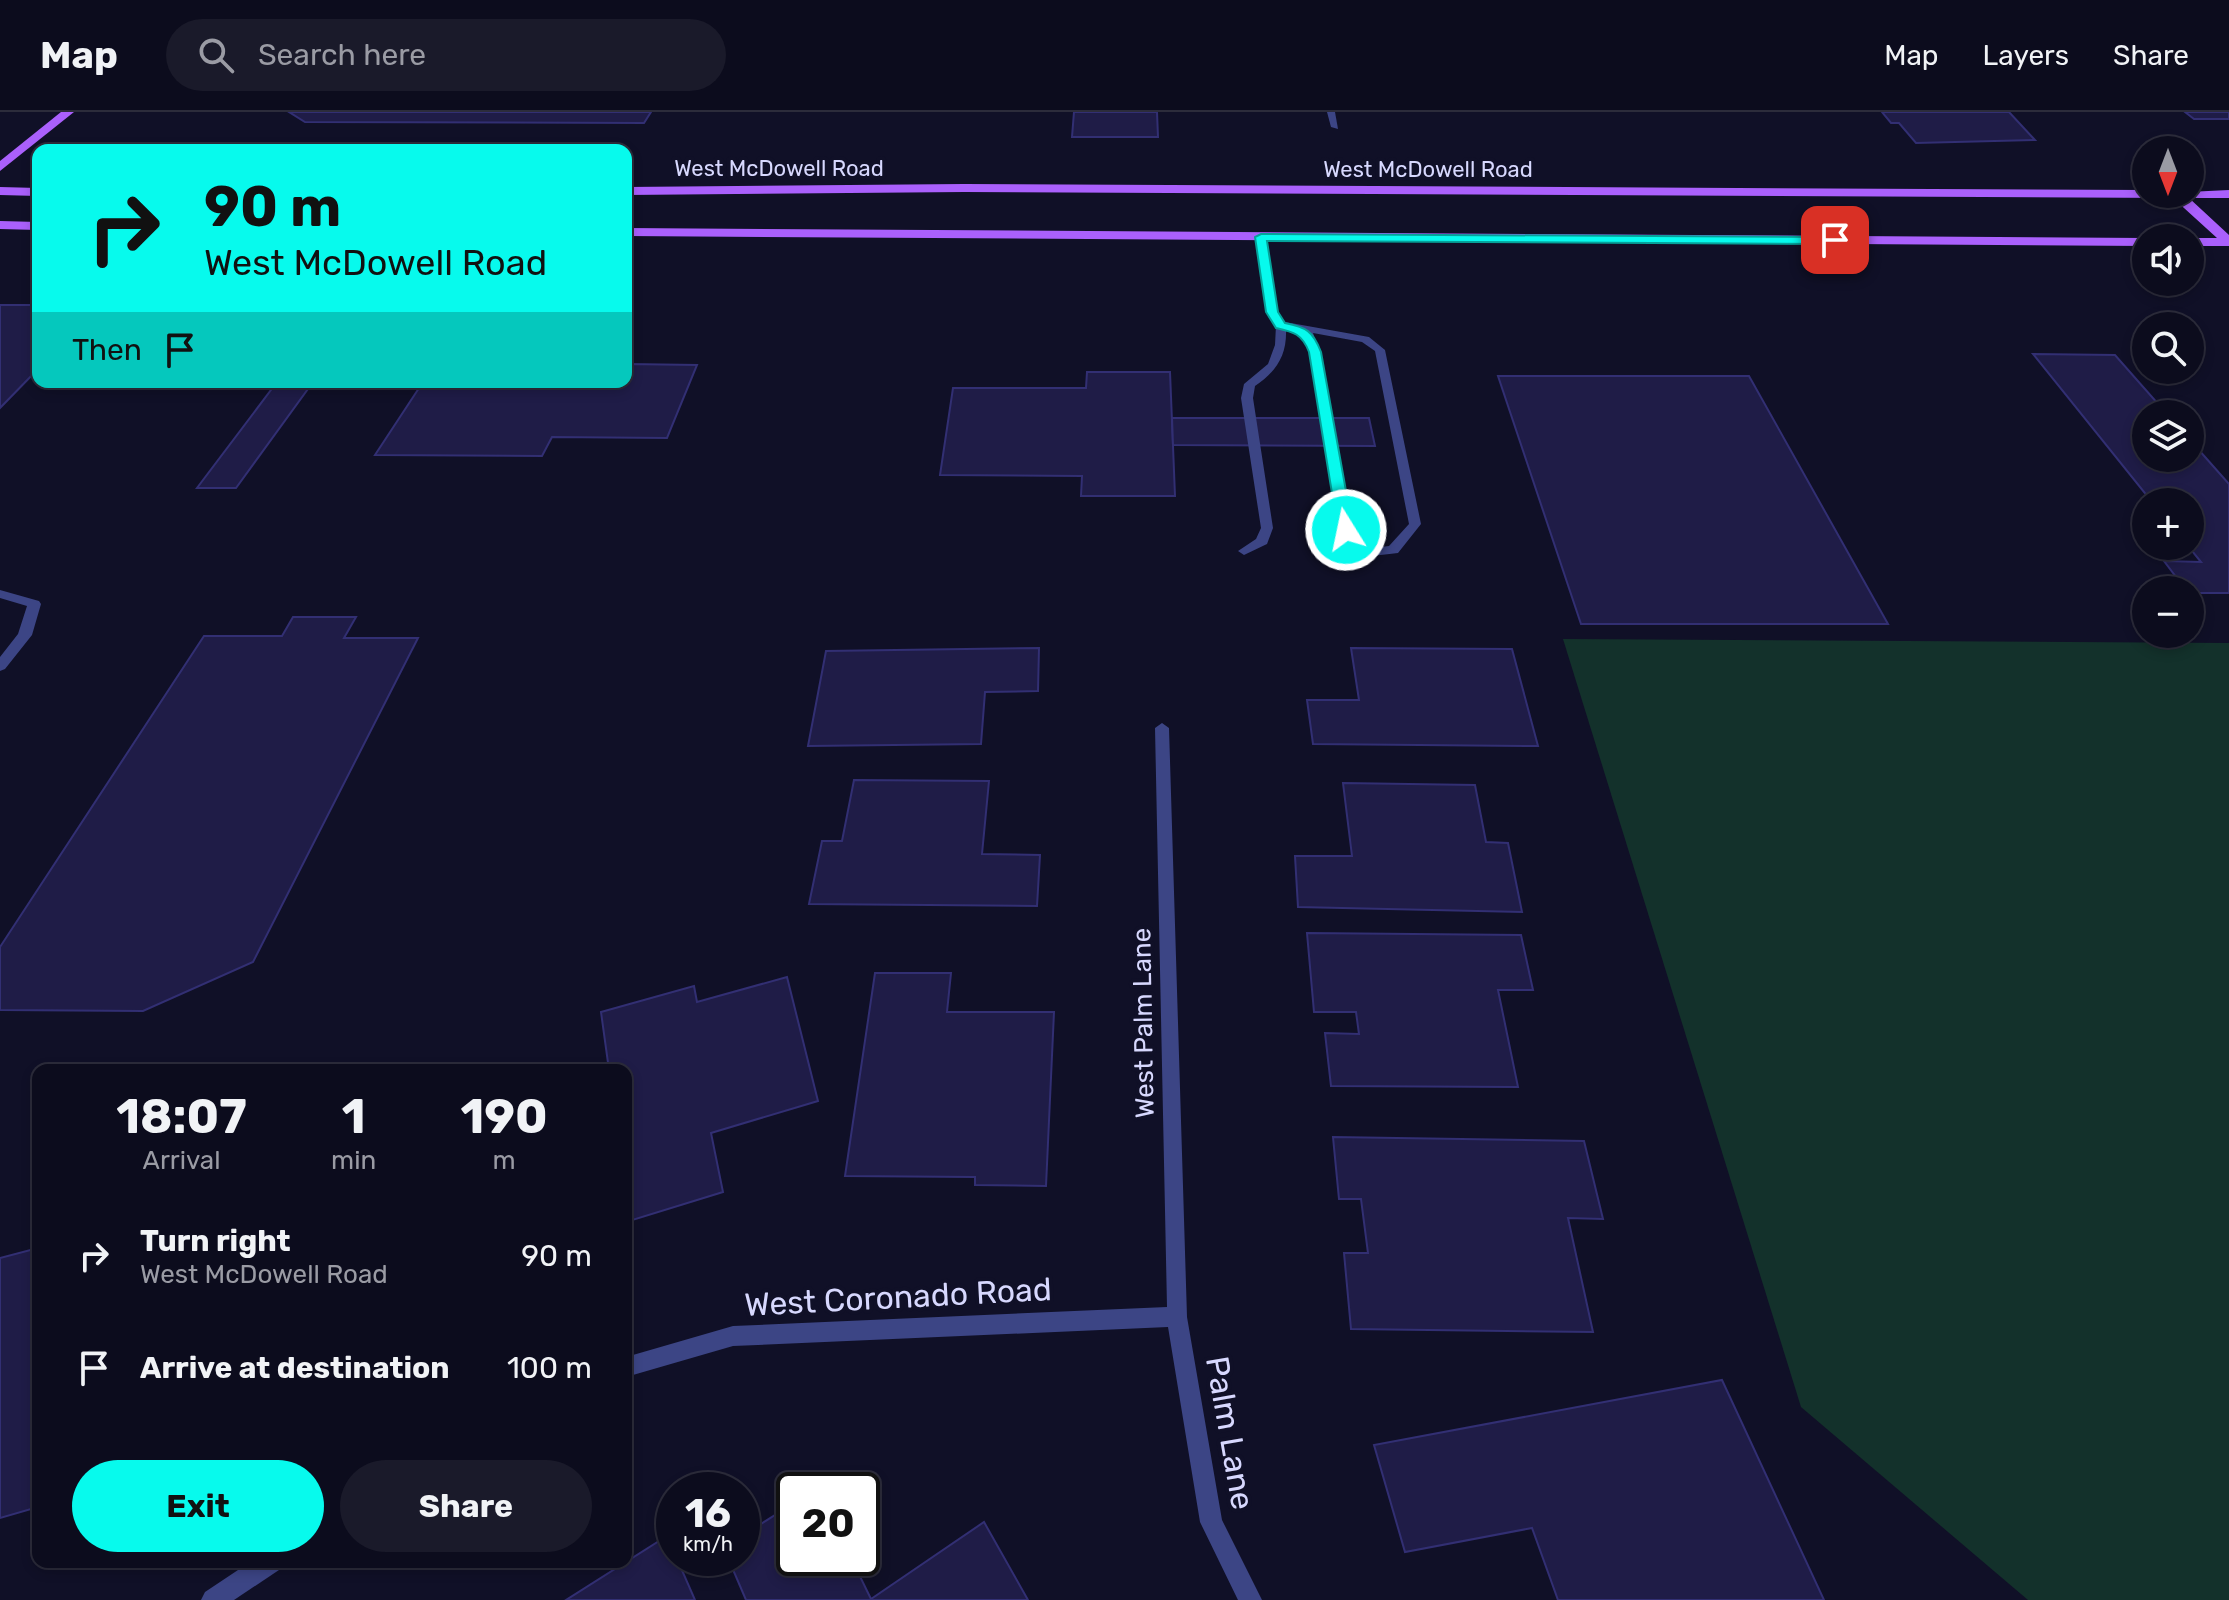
<!DOCTYPE html>
<html lang="en">
<head>
<meta charset="utf-8">
<style>
	body { margin:0; font-family:Rubik,sans-serif; background:#1a1a2a; color:#f1f3f6; height:100vh; display:flex; flex-direction:column; font-size:30px; white-space:nowrap }
	* { box-sizing:border-box; margin:0 }
	p { font-size:26px; color:#9a9ba4 }
	.icon { flex:none; width:44px; height:44px; fill:none; stroke:currentColor; stroke-width:2; stroke-linecap:round; stroke-linejoin:round }
	.map { position:relative; flex:1; overflow:hidden }
	.details { position:absolute; left:32px; top:952px; width:600px; height:504px; display:flex; flex-direction:column; background:#0c0c1d; border-radius:16px; box-shadow:0 4px 12px #0003,0 0 0 2px #2c2c3b }
	.details>* { flex:none }
	.hud { position:absolute; left:32px; top:32px; width:600px; height:244px; border-radius:16px; box-shadow:0 4px 12px #0003,0 0 0 2px #2c2c3b; background:#07faed; color:#111; overflow:hidden }
	.needle { width:52px; rotate:180deg }
	.tools { position:absolute; left:2132px; top:24px; display:grid; gap:16px }
	.tools a { display:grid; place-items:center; width:72px; height:72px; border-radius:50%; background:#0c0c1d; box-shadow:0 4px 12px #0003,0 0 0 2px #2c2c3b; font-size:40px }
	.speed { position:absolute; left:656px; top:1360px; display:flex; gap:16px; font-size:40px; font-weight:700; text-align:center }
	.speed>* { display:grid; place-content:center; width:104px; height:104px; border-radius:50%; background:#0c0c1d; box-shadow:0 4px 12px #0003,0 0 0 2px #2c2c3b; line-height:1 }
	.speed small { font-size:20px; font-weight:400 }
	.speed .limit { border:4px solid #111; border-radius:12px; background:#fff; color:#111 }
	.pin { position:absolute; display:grid; place-items:center; width:68px; height:68px; color:#fff; margin:-34px; border-radius:16px; box-shadow:0 4px 12px #0006 }
	.me { position:absolute; width:88px; margin:-44px; rotate:350deg; stroke-linejoin:round; filter:drop-shadow(0 0 6px #0008) }
	.turn { display:flex; align-items:center; gap:28px; height:168px; padding:0 40px; font-size:36px }
	.turn .icon { width:104px; height:104px; stroke-width:2.5 }
	.turn b { display:block; font-size:56px; line-height:68px }
	.then { display:flex; align-items:center; height:76px; padding:0 40px; background:#0003; gap:16px; font-size:30px }
	.eta { display:flex; justify-content:space-evenly; align-items:center; height:136px; text-align:center }
	.eta b { font-size:48px; font-weight:700; line-height:56px }
	.primary-button { display:flex; gap:16px; margin-top:auto; padding:16px 40px }
	.primary-button a { flex:1; height:92px; border-radius:48px; background:#07faed; color:#111; font-size:32px; font-weight:700; line-height:92px; text-align:center }
	.primary-button a+a { background:#1a1a2a; color:#f1f3f6 }
	ul { padding:0; list-style:none }
	li { display:flex; align-items:center; gap:24px; height:112px; padding:0 40px }
	li div { flex:1 }
	li b { display:block; font-size:30px }
	li em { font-style:normal }
	header { display:flex; align-items:center; gap:48px; box-sizing:border-box; height:112px; padding:0 40px; background:#0c0c1d; border-bottom:2px solid #2c2c3b }
	header strong { font-size:38px }
	nav { display:flex; gap:44px; margin-inline-start:auto; font-size:28px }
	.search { width:560px; height:72px; background:#1a1a2a; display:flex; align-items:center; gap:20px; box-sizing:border-box; padding:0 28px; border-radius:44px; color:#9a9ba4; font-size:30px }
	.map>svg:first-child { display:block }
	.green { fill:#13312b }
	.building { fill:#1f1c47; stroke:#322f73; stroke-width:2 }
	.lines { fill:none; stroke-linecap:round; stroke-linejoin:round }
	.service { fill:#3c4585; fill-rule:evenodd }
	.minor { fill:#3c4585; fill-rule:evenodd }
	.primary { fill:#aa60fc; fill-rule:evenodd }
	.route { fill:#07faed; stroke:#05a29a; stroke-width:2 }
	.labels { text-anchor:middle; stroke-width:8; stroke-linejoin:round; paint-order:stroke }
	.far-street-label { font-size:22px; fill:#d7d8fe; stroke:#101027 }
	.street-label { font-size:26px; fill:#d7d8fe; stroke:#101027 }
	.near-street-label { font-size:32px; fill:#d7d8fe; stroke:#101027 }
</style>
</head>
<body>
<header>
<strong>Map</strong>
<div class="search"><svg class="icon" aria-label="search" viewBox="0 0 24 24"><circle cx="10" cy="10" r="6"/><path d="M15 15l6 6"/></svg>Search here</div>
<nav><a>Map</a><a>Layers</a><a>Share</a></nav>
</header>
<div class="map">
<svg width="2229" height="1488" viewBox="0 0 2229 1488">
	<rect width="100%" height="100%" fill="#101027"/>
	<polygon class="green" points="1563,527 2229,531 2229,1488 2028,1488 1801,1295"/>
	<g class="building">
		<polygon points="289,0 651,0 644,11 305,10"/>
		<polygon points="1074,0 1157,0 1158,25 1072,25"/>
		<polygon points="1882,0 2009,0 2035,28 1916,31 1899,11 1891,11"/>
		<polygon points="2185,0 2229,0 2229,7 2194,7"/>
		<polygon points="0,193 38,193 38,257 0,296"/>
		<polygon points="2033,242 2115,243 2167,302 2146,302 2146,346 2190,346 2190,328 2229,372 2229,481 2190,481 2190,478 2186,478 2164,449 2201,450 2188,434 2190,390 2152,390"/>
		<polygon points="628,252 697,253 667,326 552,325 542,344 375,343 423,270 626,270"/>
		<polygon points="1087,260 1170,260 1175,384 1081,384 1082,364 940,363 953,276 1086,276"/>
		<polygon points="1498,264 1749,264 1888,512 1581,512"/>
		<polygon points="277,270 313,270 236,376 197,376"/>
		<polygon points="1172,306 1369,306 1375,334 1173,333"/>
		<polygon points="293,505 356,505 344,526 418,526 253,850 143,899 0,898 0,835 204,524 282,524"/>
		<polygon points="1039,536 1038,579 985,580 981,632 808,634 826,539"/>
		<polygon points="1351,536 1512,537 1538,634 1313,632 1307,588 1359,588"/>
		<polygon points="854,668 989,669 982,742 1040,743 1037,794 809,792 822,729 842,729"/>
		<polygon points="1343,671 1475,673 1486,730 1508,731 1522,800 1298,795 1295,744 1352,744"/>
		<polygon points="1307,821 1521,823 1533,878 1498,878 1518,975 1331,974 1325,921 1359,922 1356,900 1314,900"/>
		<polygon points="875,861 951,861 947,900 1054,900 1046,1074 975,1073 975,1065 845,1064"/>
		<polygon points="787,865 818,989 711,1021 723,1080 626,1110 626,958 609,958 601,900 694,874 697,890"/>
		<polygon points="1333,1025 1584,1029 1603,1107 1568,1106 1593,1220 1351,1217 1344,1141 1368,1141 1361,1087 1339,1087"/>
		<polygon points="38,1136 38,1395 0,1406 0,1146"/>
		<polygon points="1722,1268 1824,1488 1558,1488 1532,1416 1405,1440 1374,1333"/>
		<polygon points="794,1391 794,1446 851,1446 871,1487 984,1410 1028,1488 746,1488 728,1446 742,1446 742,1424"/>
		<polygon points="667,1424 695,1488 566,1488"/>
	</g>
	<g class="lines">
		<g class="service">
			<polygon points="1327,0 1335,0 1338,17 1331,15"/>
			<path d="M1261,122L1266,125L1277,200L1285,210L1369,225L1385,238L1421,412L1398,441L1372,444L1366,440L1372,436L1389,434L1409,412L1375,239L1362,230L1313,221L1320,240L1352,418C1343,430 1331,444 1315,443L1314,440L1331,427L1340,418L1310,240C1305,227 1301,220 1286,217C1287,243 1277,259 1255,274L1253,286L1273,416L1267,432L1244,443L1238,439L1256,427L1261,416L1241,286L1244,272L1268,252L1275,233L1276,213L1267,200L1256,125Z"/>
			<polygon points="0,478 39,489 41,492 32,523 5,557 0,559 0,545 18,522 27,494 0,486"/>
		</g>
		<g class="minor">
			<polygon points="1162,611 1169,616 1187,1205 1222,1408 1262,1488 1238,1488 1200,1410 1168,1215 733,1234 626,1265 626,1245 733,1214 1167,1195 1155,616"/>
			<polygon points="250,1450 283,1450 279,1458 234,1488 201,1488 205,1480"/>
		</g>
		<g class="primary">
			<polygon points="61,0 74,0 0,59 0,49"/>
			<polygon points="964,72 2146,78 2146,82 2229,78 2229,86 2189,86 2229,123 2229,134 2190,134 2190,126 2217,126 2173,86 964,80 626,83 626,75"/>
			<polygon points="0,75 38,76 38,84 0,83"/>
			<polygon points="0,109 38,110 38,118 0,117"/>
			<polygon points="626,116 2146,126 2146,134 626,124"/>
		</g>
	</g>
	<path class="route" d="M1261,122L1835,125L1840,128L1835,132L1267,129L1278,200L1285,211C1306,215 1313,219 1321,240L1353,418L1346,422L1338,418L1309,240C1302,222 1294,220 1276,216L1266,200L1255,125Z"/>
	<g class="labels">
		<g class="far-street-label">
			<text x="779" y="64">West McDowell Road</text>
			<text x="1428" y="65">West McDowell Road</text>
		</g>
		<g class="street-label">
			<text transform="translate(1143 911) rotate(-91)" y="9">West Palm Lane</text>
		</g>
		<g class="near-street-label">
			<text transform="translate(898 1185) rotate(-3)" y="11">West Coronado Road</text>
			<text transform="translate(1230 1321) rotate(80)" y="11">Palm Lane</text>
		</g>
	</g>
</svg>
<div class="tools">
<a><svg class="needle" viewBox="-14 -14 28 28"><path d="M0-13l5 13h-10z" fill="#e53935"/><path d="M0 13l5-13h-10z" fill="#9a9ba4"/></svg></a>
<a><svg class="icon" aria-label="sound" viewBox="0 0 24 24"><path d="M4 9h4l5-4v14l-5-4H4zM17 9q2 3 0 6"/></svg></a>
<a><svg class="icon" aria-label="search" viewBox="0 0 24 24"><circle cx="10" cy="10" r="6"/><path d="M15 15l6 6"/></svg></a>
<a><svg class="icon" aria-label="layers" viewBox="0 0 24 24"><path d="M12 4l9 5-9 5-9-5zM3 14l9 5 9-5"/></svg></a>
<a>+</a>
<a>−</a>
</div>
<div class="speed"><div>16<small>km/h</small></div><div class="limit">20</div></div>
<div class="pin" style="left:1835px;top:128px;background:#d93025"><svg class="icon" aria-label="arrive" viewBox="0 0 24 24"><path d="M6 21V4h12l-3 4 3 4H6"/></svg></div>
<svg class="me" style="left:1346px;top:418px" viewBox="-20 -20 40 40"><circle r="17" fill="#07faed" stroke="#fff" stroke-width="3"/><path d="M0-11L8 9 0 5-8 9z" fill="#fff"/></svg>
<div class="hud">
<div class="turn"><svg class="icon" aria-label="right" viewBox="0 0 24 24"><path d="M7 20v-9h11M14 6l5 5-5 5"/></svg><div><b>90 m</b>West McDowell Road</div></div>
<div class="then">Then<svg class="icon" aria-label="arrive" viewBox="0 0 24 24"><path d="M6 21V4h12l-3 4 3 4H6"/></svg></div>
</div>
<section class="details">
<div class="eta">
<div><b>18:07</b><p>Arrival</p></div>
<div><b>1</b><p>min</p></div>
<div><b>190</b><p>m</p></div>
</div>
<ul>
<li><svg class="icon" aria-label="right" viewBox="0 0 24 24"><path d="M7 20v-9h11M14 6l5 5-5 5"/></svg><div><b>Turn right</b><p>West McDowell Road</p></div><em>90 m</em></li>
<li><svg class="icon" aria-label="arrive" viewBox="0 0 24 24"><path d="M6 21V4h12l-3 4 3 4H6"/></svg><div><b>Arrive at destination</b></div><em>100 m</em></li>
</ul>
<div class="primary-button"><a>Exit</a><a>Share</a></div>
</section>
</div>
</body>
</html>
